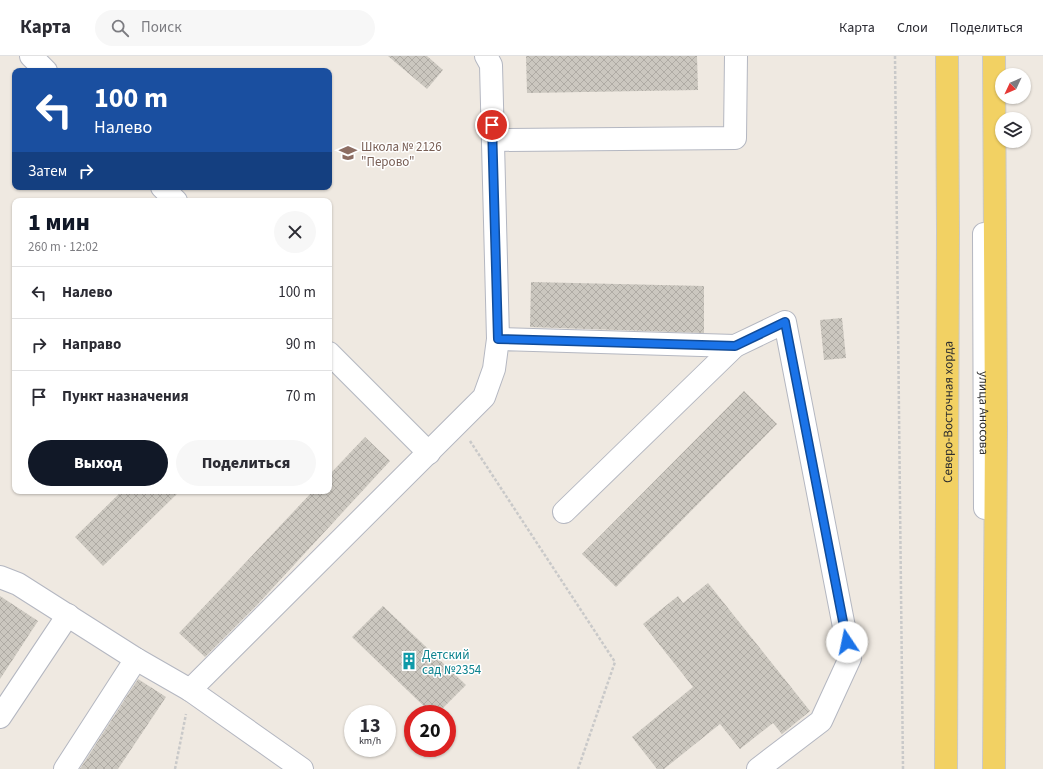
<!DOCTYPE html>
<html lang="ru">
<head>
<meta charset="utf-8">
<style>
	body { margin:0; font-family:"Source Sans 3",sans-serif; background:#f7f7f7; color:#2b2b33; height:100vh; display:flex; flex-direction:column; font-size:15px; white-space:nowrap }
	* { box-sizing:border-box; margin:0 }
	p { font-size:13px; color:#7c7c81 }
	.icon { flex:none; width:22px; height:22px; fill:none; stroke:currentColor; stroke-width:2; stroke-linecap:round; stroke-linejoin:round }
	.map { position:relative; flex:1; overflow:hidden }
	.sheet { position:absolute; left:12px; top:142px; width:320px; height:296px; display:flex; flex-direction:column; background:#fff; border-radius:8px; box-shadow:0 1px 3px #0004 }
	.sheet>* { flex:none }
	.banner { position:absolute; left:12px; top:12px; width:320px; height:122px; border-radius:8px; box-shadow:0 1px 3px #0004; background:#1a4fa0; color:#fff; overflow:hidden }
	.needle { width:26px; rotate:226deg }
	.tools { position:absolute; left:995px; top:12px; display:grid; gap:8px }
	.tools a { display:grid; place-items:center; width:36px; height:36px; border-radius:50%; background:#fff; box-shadow:0 1px 3px #0004; font-size:20px }
	.speed { position:absolute; left:344px; top:649px; display:flex; gap:8px; font-size:20px; font-weight:700; text-align:center }
	.speed>* { display:grid; place-content:center; width:52px; height:52px; border-radius:50%; background:#fff; box-shadow:0 1px 3px #0004; line-height:1 }
	.speed small { font-size:10px; font-weight:400 }
	.speed .limit { border:6px solid #d22; background:#fff; color:#111 }
	.pin { position:absolute; display:grid; place-items:center; width:34px; height:34px; color:#fff; margin:-17px; border:2px solid #fff; border-radius:50%; box-shadow:0 1px 4px #0007 }
	.me { position:absolute; width:44px; margin:-22px; rotate:349deg; stroke-linejoin:round; filter:drop-shadow(0 0 3px #0008) }
	.turn { display:flex; align-items:center; gap:14px; height:84px; padding:0 16px; font-size:18px }
	.turn .icon { width:52px; height:52px; stroke-width:2.5 }
	.turn b { display:block; font-size:28px; line-height:34px }
	.then { display:flex; align-items:center; height:38px; padding:0 16px; background:#0003; gap:8px; font-size:15px }
	.round { display:grid; place-items:center; flex:none; width:42px; height:42px; border-radius:21px; background:#f7f7f7 }
	.summary { display:flex; align-items:center; justify-content:space-between; height:68px; padding:0 16px }
	h1 { font-size:24px; font-weight:800; line-height:30px; color:#111827 }
	.action { display:flex; gap:8px; margin-top:auto; padding:8px 16px }
	.action a { flex:1; height:46px; border-radius:24px; background:#111827; color:#fff; font-size:16px; font-weight:800; line-height:46px; text-align:center }
	.action a+a { background:#f7f7f7; color:#2b2b33 }
	ul { padding:0; list-style:none }
	li { display:flex; align-items:center; gap:12px; height:52px; padding:0 16px; border-top:1px solid #e1e1e2 }
	li div { flex:1 }
	li b { display:block; font-size:15px }
	li em { font-style:normal }
	header { display:flex; align-items:center; gap:24px; box-sizing:border-box; height:56px; padding:0 20px; background:#fff; border-bottom:1px solid #e1e1e2 }
	header strong { font-size:19px }
	nav { display:flex; gap:22px; margin-inline-start:auto; font-size:14px }
	.search { width:280px; height:36px; background:#f7f7f7; display:flex; align-items:center; gap:10px; box-sizing:border-box; padding:0 14px; border-radius:22px; color:#7c7c81; font-size:15px }
	.map>svg:first-child { display:block }
	.building { fill:url(#building-cross-hatch) }
	.lines { fill:none; stroke-linecap:round; stroke-linejoin:round }
	.minor-casing { stroke:#b4b7c1; stroke-width:24 }
	.major-casing { stroke:#c9c9c9; stroke-width:24 }
	.path { stroke:#c9c9c9; stroke-width:2.5; stroke-dasharray:3 2; stroke-linecap:butt }
	.minor { stroke:#fff; stroke-width:22 }
	.major { stroke:#f2d163; stroke-width:22 }
	.major-bridge-casing { stroke:#c9c9c9; stroke-width:24; stroke-linecap:butt }
	.major-bridge { stroke:#f2d163; stroke-width:22 }
	.route-casing { stroke:#114b97; stroke-width:10 }
	.route { stroke:#1a73e8; stroke-width:7 }
	.labels { text-anchor:middle; stroke-width:3; stroke-linejoin:round; paint-order:stroke }
	.education-label { font-size:13px; fill:#785e54; stroke:#fff; text-anchor:start }
	.street-label { font-size:13px; fill:#2e2e2e; stroke:#fff }
	.culture-label { font-size:13px; fill:#0d838f; stroke:#fff; text-anchor:start }
</style>
</head>
<body>
<header>
<strong>Карта</strong>
<div class="search"><svg class="icon" aria-label="search" viewBox="0 0 24 24"><circle cx="10" cy="10" r="6"/><path d="M15 15l6 6"/></svg>Поиск</div>
<nav><a>Карта</a><a>Слои</a><a>Поделиться</a></nav>
</header>
<div class="map">
<svg width="1043" height="713" viewBox="0 0 1043 713">
	<defs>
		<pattern id="building-cross-hatch" width="8" height="8" patternUnits="userSpaceOnUse"><rect width="8" height="8" fill="#cbc7bf"/><path d="M0 0l8 8M0 8l8-8" fill="none" stroke="#afaba4"/></pattern>
	</defs>
	<rect width="100%" height="100%" fill="#efe9e1"/>
	<g class="building">
		<polygon points="388,0 427,0 443,14 427,33"/>
		<polygon points="526,0 697,0 698,34 527,37"/>
		<polygon points="531,226 704,230 704,277 530,271"/>
		<polygon points="842,262 846,302 824,304 820,264"/>
		<polygon points="744,335 777,368 616,531 582,498"/>
		<polygon points="365,381 390,405 257,549 205,601 179,577 313,435 329,435 329,419"/>
		<polygon points="122,435 180,435 103,510 75,481"/>
		<polygon points="708,527 810,655 782,678 773,667 740,693 720,668 664,713 657,713 632,681 693,631 643,568 678,540 683,547"/>
		<polygon points="0,540 38,565 0,623"/>
		<polygon points="383,550 466,629 437,658 432,658 352,581"/>
		<polygon points="138,623 166,641 118,713 80,713"/>
	</g>
	<g class="lines">
		<g class="minor-casing">
			<g id="minor">
				<polyline points="31,0 46,15"/>
				<polyline points="486,0 491,9 498,283"/>
				<polyline points="493,84 735,82 736,0"/>
				<polyline points="162,131 176,145"/>
				<path id="s1" d="M984,178L985,452"/>
				<polyline points="329,297 429,397"/>
				<polyline points="564,456 735,290"/>
				<polyline points="0,521 18,528 136,603 190,634 302,713"/>
				<polyline points="190,634 484,341 494,313 498,283 735,290 785,266 850,602 821,665 758,713"/>
				<polyline points="0,661 68,559"/>
				<polyline points="65,713 136,603"/>
			</g>
		</g>
		<g class="major-casing">
			<polyline id="major" points="994,0 996,373 994,713"/>
		</g>
		<g class="path">
			<polyline points="895,0 903,713"/>
			<polyline points="470,385 615,606 578,713"/>
			<polyline points="175,713 186,658"/>
		</g>
		<use href="#minor" class="minor"/>
		<use href="#major" class="major"/>
		<g class="major-bridge-casing">
			<g id="major-bridge">
				<path id="s2" d="M946,713L948,175L947,0"/>
			</g>
		</g>
		<use href="#major-bridge" class="major-bridge"/>
	</g>
	<g class="lines">
		<g class="route-casing">
			<polyline id="route" points="492,69 498,283 735,290 785,266 847,586"/>
		</g>
		<use href="#route" class="route"/>
	</g>
	<defs>
		<g id="school-bare" transform="scale(1.38)"><path d="M0-5L7-2L0 1L-7-2ZM-4 1L0 2.5L4 1V4Q0 6-4 4Z" fill="#8d6e63" stroke="#fff" stroke-width="2.5" paint-order="stroke"/></g>
		<g id="building-bare" transform="scale(1.38)"><path d="M-4-6H4V6H1V3H-1V6H-4ZM-2.5-4.3h1.7v1.8h-1.7ZM.8-4.3h1.7v1.8H.8ZM-2.5-1h1.7V.8h-1.7ZM.8-1h1.7V.8H.8Z" fill="#0f9aa8" stroke="#fff" stroke-width="2.5" paint-order="stroke"/></g>
	</defs>
	<g fill-rule="evenodd">
		<use href="#school-bare" x="348" y="97"/>
		<use href="#building-bare" x="409" y="605"/>
	</g>
	<g class="labels">
		<g class="education-label">
			<text x="361" y="95">Школа № 2126<tspan x="361" dy="15">"Перово"</tspan></text>
		</g>
		<g class="street-label">
			<text dy="5" stroke="none"><textPath href="#s1" startOffset="179">улица Аносова</textPath></text>
			<text dy="5" stroke="none"><textPath href="#s2" startOffset="357">Северо-Восточная хорда</textPath></text>
		</g>
		<g class="culture-label">
			<text x="422" y="603">Детский<tspan x="422" dy="15">сад №2354</tspan></text>
		</g>
	</g>
</svg>
<div class="tools">
<a><svg class="needle" viewBox="-14 -14 28 28"><path d="M0-13l5 13h-10z" fill="#e53935"/><path d="M0 13l5-13h-10z" fill="#7c7c81"/></svg></a>
<a><svg class="icon" aria-label="layers" viewBox="0 0 24 24"><path d="M12 4l9 5-9 5-9-5zM3 14l9 5 9-5"/></svg></a>
</div>
<div class="speed"><div>13<small>km/h</small></div><div class="limit">20</div></div>
<div class="pin" style="left:492px;top:69px;background:#d93025"><svg class="icon" aria-label="arrive" viewBox="0 0 24 24"><path d="M6 21V4h12l-3 4 3 4H6"/></svg></div>
<svg class="me" style="left:847px;top:586px" viewBox="-20 -20 40 40"><circle r="19" fill="#fff"/><path d="M0-13L10 11 0 6-10 11z" fill="#1a73e8"/></svg>
<div class="banner">
<div class="turn"><svg class="icon" aria-label="left" viewBox="0 0 24 24"><path d="M17 20v-9H6M10 6l-5 5 5 5"/></svg><div><b>100 m</b>Налево</div></div>
<div class="then">Затем<svg class="icon" aria-label="right" viewBox="0 0 24 24"><path d="M7 20v-9h11M14 6l5 5-5 5"/></svg></div>
</div>
<section class="sheet">
<div class="summary"><div><h1>1 мин</h1><p>260 m · 12:02</p></div><a class="round"><svg class="icon" aria-label="close" viewBox="0 0 24 24"><path d="M6 6l12 12M18 6L6 18"/></svg></a></div>
<ul>
<li><svg class="icon" aria-label="left" viewBox="0 0 24 24"><path d="M17 20v-9H6M10 6l-5 5 5 5"/></svg><div><b>Налево</b></div><em>100 m</em></li>
<li><svg class="icon" aria-label="right" viewBox="0 0 24 24"><path d="M7 20v-9h11M14 6l5 5-5 5"/></svg><div><b>Направо</b></div><em>90 m</em></li>
<li><svg class="icon" aria-label="arrive" viewBox="0 0 24 24"><path d="M6 21V4h12l-3 4 3 4H6"/></svg><div><b>Пункт назначения</b></div><em>70 m</em></li>
</ul>
<div class="action"><a>Выход</a><a>Поделиться</a></div>
</section>
</div>
</body>
</html>
